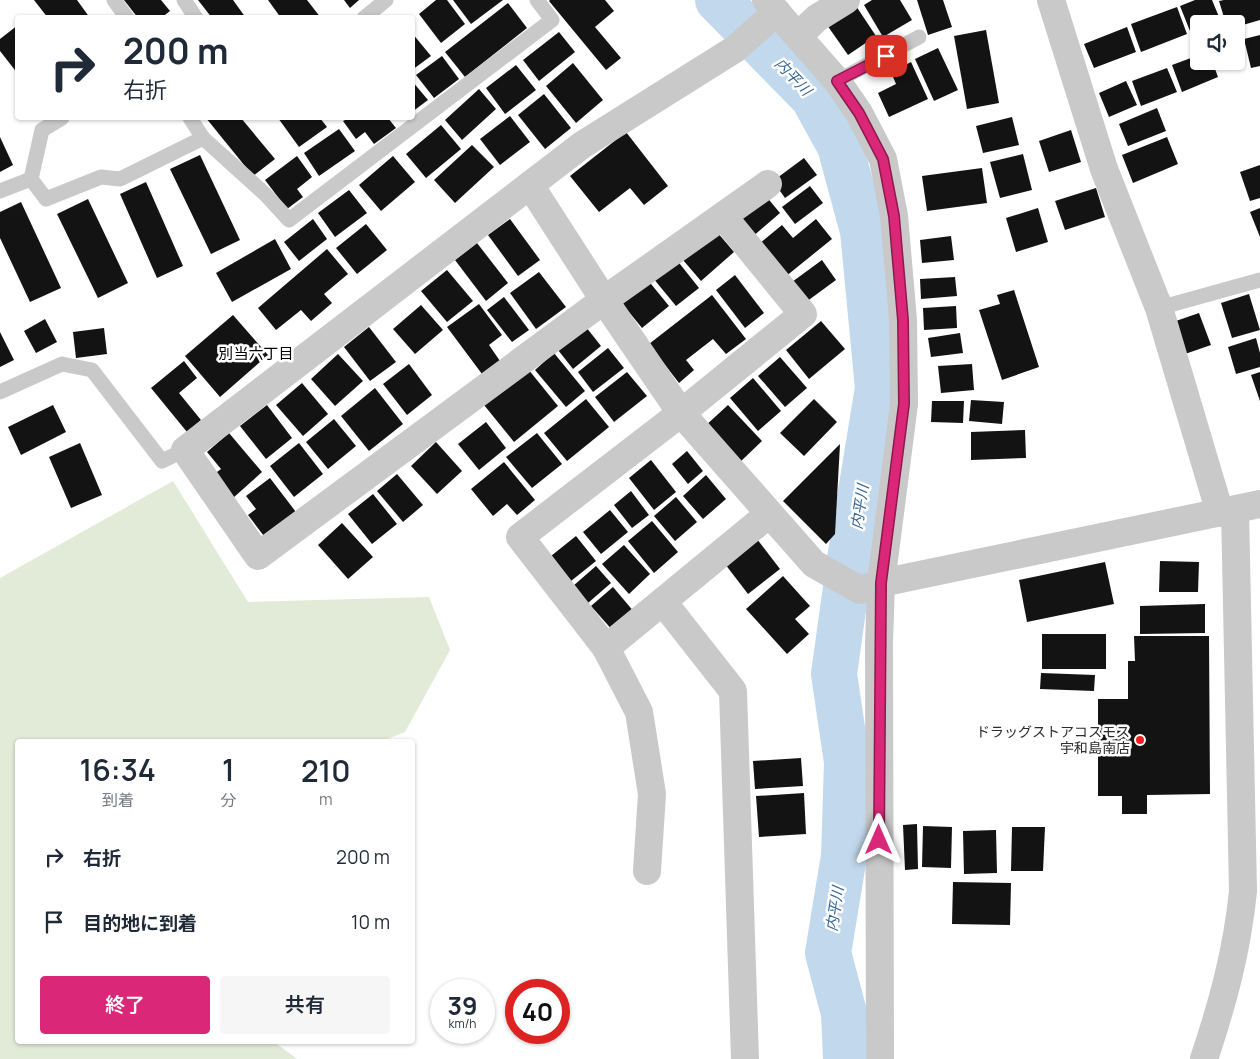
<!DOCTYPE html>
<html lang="ja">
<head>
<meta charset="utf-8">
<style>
	body { margin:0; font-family:Manrope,"Noto Sans JP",sans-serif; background:#f6f6f7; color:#1f2937; height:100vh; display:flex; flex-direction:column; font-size:19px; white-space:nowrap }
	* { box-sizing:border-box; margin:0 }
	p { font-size:16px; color:#747a83 }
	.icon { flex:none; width:28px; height:28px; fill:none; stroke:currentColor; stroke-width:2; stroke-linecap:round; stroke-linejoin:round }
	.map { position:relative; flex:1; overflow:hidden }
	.sheet { position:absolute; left:15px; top:739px; width:400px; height:305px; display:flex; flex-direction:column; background:#fff; border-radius:5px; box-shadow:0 1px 4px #0004 }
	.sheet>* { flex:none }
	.top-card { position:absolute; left:15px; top:15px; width:400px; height:105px; border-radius:5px; box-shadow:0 1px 4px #0004; background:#fff; color:#1f2937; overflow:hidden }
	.controls { position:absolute; left:1190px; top:15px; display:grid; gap:10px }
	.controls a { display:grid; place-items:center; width:55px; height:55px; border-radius:5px; background:#fff; box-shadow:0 1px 4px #0004; font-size:25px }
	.speed { position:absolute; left:430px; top:979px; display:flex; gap:10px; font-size:25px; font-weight:700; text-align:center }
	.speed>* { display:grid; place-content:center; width:65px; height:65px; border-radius:50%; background:#fff; box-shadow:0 1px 4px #0004; line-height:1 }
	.speed small { font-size:12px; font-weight:400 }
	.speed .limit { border:8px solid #d22; background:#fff; color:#111 }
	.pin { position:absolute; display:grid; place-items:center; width:42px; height:42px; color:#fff; margin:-21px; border-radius:10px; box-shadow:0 2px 8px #0006 }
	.me { position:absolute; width:55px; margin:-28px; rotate:0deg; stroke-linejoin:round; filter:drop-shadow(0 0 4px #0008) }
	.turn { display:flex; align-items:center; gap:18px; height:105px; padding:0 25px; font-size:22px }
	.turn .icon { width:65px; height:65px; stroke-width:2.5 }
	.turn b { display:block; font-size:35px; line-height:42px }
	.eta { display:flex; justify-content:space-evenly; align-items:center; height:85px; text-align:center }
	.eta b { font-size:30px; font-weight:600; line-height:35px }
	.cta { display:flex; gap:10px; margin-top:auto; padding:10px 25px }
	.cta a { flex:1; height:58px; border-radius:5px; background:#db2777; color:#fff; font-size:20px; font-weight:600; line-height:58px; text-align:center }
	.cta a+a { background:#f6f6f7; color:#1f2937 }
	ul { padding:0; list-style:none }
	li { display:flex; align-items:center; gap:15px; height:65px; padding:0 25px }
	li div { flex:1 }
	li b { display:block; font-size:19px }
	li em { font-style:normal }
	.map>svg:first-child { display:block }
	.green { fill:#e1ebd7 }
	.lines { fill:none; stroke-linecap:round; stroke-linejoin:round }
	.river { stroke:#c2d9ed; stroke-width:46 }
	.building { fill:#131313 }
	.service { stroke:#c9c9c9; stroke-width:15 }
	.minor { stroke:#c9c9c9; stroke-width:28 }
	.tertiary { stroke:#c9c9c9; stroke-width:28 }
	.route-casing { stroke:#8e194d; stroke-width:12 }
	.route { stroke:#db2777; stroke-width:9 }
	.poi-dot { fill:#f11f21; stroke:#fff; stroke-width:2 }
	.labels { text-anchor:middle; stroke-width:5; stroke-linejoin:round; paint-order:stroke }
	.poi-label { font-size:14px; fill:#2c2c2c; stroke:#fff; text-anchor:end }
	.water-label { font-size:15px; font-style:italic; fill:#356892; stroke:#fff }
	.neighbourhood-label { font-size:15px; fill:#000; stroke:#fff }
</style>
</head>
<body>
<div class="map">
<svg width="1260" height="1059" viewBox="0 0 1260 1059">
	<rect width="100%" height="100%" fill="#fff"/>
	<polygon class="green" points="173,481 248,602 429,597 450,650 405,732 382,741 18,741 18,1041 273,1041 297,1059 0,1059 0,578"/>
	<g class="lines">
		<polyline class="river" points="718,0 813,97 840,146 863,231 878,388 850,559 834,674 847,762 844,856 828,953 844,1013 846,1059"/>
	</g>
	<g class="building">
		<polygon points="34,0 77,0 90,18 48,18"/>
		<polygon points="124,0 161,0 170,11 161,18 138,18"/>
		<polygon points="198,0 233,0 246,18 212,18"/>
		<polygon points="268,0 307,0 321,18 281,18"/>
		<polygon points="344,0 359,0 350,8"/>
		<polygon points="436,0 447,0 465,24 441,43 419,14"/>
		<polygon points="453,0 503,0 471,24"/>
		<polygon points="550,0 605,0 614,11 595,27 621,58 606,70 549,1"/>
		<polygon points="872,0 900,0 912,20 883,37 864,5"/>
		<polygon points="917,0 943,0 952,27 928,35"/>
		<polygon points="1195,0 1212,0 1222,24 1199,24 1199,33 1192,36 1180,6"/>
		<polygon points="1224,0 1260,0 1260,20 1236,27 1236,24 1226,24 1219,1"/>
		<polygon points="508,3 527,28 465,77 445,52"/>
		<polygon points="856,6 876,36 848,55 827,25"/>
		<polygon points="1177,7 1187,34 1141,52 1131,24"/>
		<polygon points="18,25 18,74 0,51 0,39"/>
		<polygon points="1127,27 1136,52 1094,68 1084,44"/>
		<polygon points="986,30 999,103 967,109 954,36"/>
		<polygon points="559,32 575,52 539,81 523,60"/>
		<polygon points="412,33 431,56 412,70"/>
		<polygon points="1260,35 1260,66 1251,68 1244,39"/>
		<polygon points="938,48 958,90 934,101 915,59"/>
		<polygon points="1199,55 1199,61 1212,61 1218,77 1182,92 1172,65"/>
		<polygon points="442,56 459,79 434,98 416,75"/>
		<polygon points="911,62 928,99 889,117 878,93 896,84 891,72"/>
		<polygon points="573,63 603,100 576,123 546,86"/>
		<polygon points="516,65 536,90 505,114 486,88"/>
		<polygon points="1167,68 1177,92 1141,106 1132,81"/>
		<polygon points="412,81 428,100 412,112"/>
		<polygon points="1126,81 1137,105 1109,117 1099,93"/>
		<polygon points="479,89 496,109 462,140 445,120"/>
		<polygon points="544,94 571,128 545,149 518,115"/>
		<polygon points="1157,108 1166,131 1128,146 1119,124"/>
		<polygon points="510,116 530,142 500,165 480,139"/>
		<polygon points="1012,117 1019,145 983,153 976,126"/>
		<polygon points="206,118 241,118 275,159 253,176"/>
		<polygon points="278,118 320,118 327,127 299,147"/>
		<polygon points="349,118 388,118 396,128 374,144 365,132 356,139 343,121"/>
		<polygon points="441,125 461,149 426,178 406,154"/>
		<polygon points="339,129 355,151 319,176 304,153"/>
		<polygon points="1071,130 1081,162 1049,172 1039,141"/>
		<polygon points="626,132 668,186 644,205 630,188 599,212 570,176"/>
		<polygon points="0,137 13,165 0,172"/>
		<polygon points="1167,137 1178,164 1133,183 1122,155"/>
		<polygon points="472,145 494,167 455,203 434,180"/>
		<polygon points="1023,154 1032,190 1000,198 990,162"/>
		<polygon points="200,155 240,240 211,254 170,169"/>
		<polygon points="297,156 312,177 297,189 303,197 287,209 265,180"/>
		<polygon points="393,156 415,182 381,211 359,185"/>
		<polygon points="804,158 817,175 785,198 773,181"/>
		<polygon points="1260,165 1260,198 1250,201 1240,172"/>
		<polygon points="982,168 987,203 927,211 922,176"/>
		<polygon points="146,182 183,266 157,278 120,194"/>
		<polygon points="810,186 823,203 795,224 782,207"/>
		<polygon points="1096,188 1105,217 1065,230 1055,201"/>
		<polygon points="349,190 367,213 335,237 318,213"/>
		<polygon points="765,195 780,213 751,238 736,219"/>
		<polygon points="88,199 128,283 98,298 57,214"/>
		<polygon points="21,202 61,288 30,302 0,238 0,212"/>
		<polygon points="1038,208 1048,242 1016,252 1006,218"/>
		<polygon points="1260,208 1260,237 1250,212"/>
		<polygon points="313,219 327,239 299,261 284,242"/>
		<polygon points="510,219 540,260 518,276 488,235"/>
		<polygon points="816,219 832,239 785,277 759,244 782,225 793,238"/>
		<polygon points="366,224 387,250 357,274 336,248"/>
		<polygon points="717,232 734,252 701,281 683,260"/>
		<polygon points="951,236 954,260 922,263 920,240"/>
		<polygon points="275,239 291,269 232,302 216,273"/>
		<polygon points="477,243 508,283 486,301 455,260"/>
		<polygon points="327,249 348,274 324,294 332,303 311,321 301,310 276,330 258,308"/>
		<polygon points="676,259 699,288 676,306 653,278"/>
		<polygon points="822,260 836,280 806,302 792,282"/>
		<polygon points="447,270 473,301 447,322 421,291"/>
		<polygon points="539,272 566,307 536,329 510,293"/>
		<polygon points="735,275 764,313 745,328 716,290"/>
		<polygon points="955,277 957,296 921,299 920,279"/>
		<polygon points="647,279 669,306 642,328 620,301"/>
		<polygon points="1014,290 1039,367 1002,380 979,310 1000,304 997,295"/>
		<polygon points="1249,294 1260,330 1232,338 1221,303"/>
		<polygon points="712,295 746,339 726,354 713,339 686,360 694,370 679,383 649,344"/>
		<polygon points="504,297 529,330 512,342 487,310"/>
		<polygon points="479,304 502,335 489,345 500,361 482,374 447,327"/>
		<polygon points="421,305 443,330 415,354 393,329"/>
		<polygon points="956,306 957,328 924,330 923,308"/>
		<polygon points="1199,313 1211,345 1185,354 1173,322"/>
		<polygon points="233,315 268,355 220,397 185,356"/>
		<polygon points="45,319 57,342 36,353 24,331"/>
		<polygon points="821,321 845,349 809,379 786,350"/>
		<polygon points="369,327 396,362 370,381 344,347"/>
		<polygon points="586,327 601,346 573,369 558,350"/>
		<polygon points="104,328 107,354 76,358 73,332"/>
		<polygon points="0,332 14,360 0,367"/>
		<polygon points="960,333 963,353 931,357 928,338"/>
		<polygon points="1256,338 1260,353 1260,367 1236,374 1228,347"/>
		<polygon points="608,348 624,368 593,392 578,372"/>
		<polygon points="554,353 585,391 566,407 535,370"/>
		<polygon points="338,354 363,381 335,406 311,379"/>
		<polygon points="780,357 807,388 785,407 758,376"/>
		<polygon points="184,361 197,378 179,393 201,420 187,432 151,388"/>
		<polygon points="409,364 432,395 407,415 383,384"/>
		<polygon points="972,364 974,390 941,393 938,366"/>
		<polygon points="528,369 558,406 514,442 484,405"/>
		<polygon points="627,372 647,396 614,422 595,397"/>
		<polygon points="1260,372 1260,401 1251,375"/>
		<polygon points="753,378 781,411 758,431 730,398"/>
		<polygon points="302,383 328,414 303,436 276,405"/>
		<polygon points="375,388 403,424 369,451 341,416"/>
		<polygon points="586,399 609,427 567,461 544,433"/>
		<polygon points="814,399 837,422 804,456 780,433"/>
		<polygon points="971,400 1004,402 1002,424 969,421"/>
		<polygon points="932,401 964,401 963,423 931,422"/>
		<polygon points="53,405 66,432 21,455 8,427"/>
		<polygon points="267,405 292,438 266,459 240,426"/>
		<polygon points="728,405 762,441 738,464 704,427"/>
		<polygon points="334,419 356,446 328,469 306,442"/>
		<polygon points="486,422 506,448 479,470 458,444"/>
		<polygon points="1025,430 1026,458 971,460 971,432"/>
		<polygon points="229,433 262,472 233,498 213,475 221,469 207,452"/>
		<polygon points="537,433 562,464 532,488 506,457"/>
		<polygon points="436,442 462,471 437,494 411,466"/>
		<polygon points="80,443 102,495 71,508 49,457"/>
		<polygon points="299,443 323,474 294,497 270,466"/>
		<polygon points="840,444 835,534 826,544 783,501"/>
		<polygon points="687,451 703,471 688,484 672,464"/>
		<polygon points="651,460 676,492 654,510 629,478"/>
		<polygon points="504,462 535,500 517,515 507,504 493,516 471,489"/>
		<polygon points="397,474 423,505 403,522 377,491"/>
		<polygon points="706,475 726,499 703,519 683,496"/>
		<polygon points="270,478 299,516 267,540 248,515 256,509 246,496"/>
		<polygon points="631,491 649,515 632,528 614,505"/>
		<polygon points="373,494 397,524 372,544 348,514"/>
		<polygon points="676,497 697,522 675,541 654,516"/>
		<polygon points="610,510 628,532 601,554 583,532"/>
		<polygon points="652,521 678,552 654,573 628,541"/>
		<polygon points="342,523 373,557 348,579 318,545"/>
		<polygon points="576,536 596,561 571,581 551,556"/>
		<polygon points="757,539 780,569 748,594 725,564"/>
		<polygon points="624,545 650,574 629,594 602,564"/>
		<polygon points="1160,561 1199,562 1198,592 1159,592"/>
		<polygon points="1105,562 1114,604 1027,622 1019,580"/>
		<polygon points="596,566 611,583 588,603 573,586"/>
		<polygon points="783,576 810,606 795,619 809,634 787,654 746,609"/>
		<polygon points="613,587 635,613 614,632 591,606"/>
		<polygon points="1205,604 1205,633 1140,634 1140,606"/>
		<rect x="1042" y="634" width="64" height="35"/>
		<polygon points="1134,636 1209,636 1210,794 1147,795 1147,814 1122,814 1122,796 1098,796 1098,699 1128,699 1128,661 1135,661"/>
		<polygon points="1041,673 1095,675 1094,691 1040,689"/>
		<polygon points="801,758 803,786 755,789 753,761"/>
		<polygon points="804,793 806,834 759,837 756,796"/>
		<polygon points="917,824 918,869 905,870 903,825"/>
		<polygon points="923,826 952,827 951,868 922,867"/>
		<polygon points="1012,827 1045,827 1043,871 1011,871"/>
		<polygon points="996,830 997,873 964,874 963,831"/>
		<polygon points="953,882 1011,883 1010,925 952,924"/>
	</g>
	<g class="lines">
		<g class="service">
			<polyline points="114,0 127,18"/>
			<polyline points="184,0 196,18"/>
			<polyline points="364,18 386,0"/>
			<polyline points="837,81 919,37"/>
			<polyline points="190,118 203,138"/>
			<polyline points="31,179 46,199 101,177 120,179 203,138 265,194 289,220 552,20 537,0"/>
			<polyline points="0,191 31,179 42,130 62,118"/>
			<polyline points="1159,308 1260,280"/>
			<polyline points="0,392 62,364 92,370 162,461 185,450"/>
		</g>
		<g class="minor">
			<polyline points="1051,0 1104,169 1159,308 1220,513"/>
			<polyline points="798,36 817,18 846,0"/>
			<polyline points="768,184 604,300 258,556 185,450 582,145 735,49 777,12"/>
			<polyline points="530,185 604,300 681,413 814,564 860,590 881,583"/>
			<polyline points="663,602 733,691 745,1059"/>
			<polyline points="606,648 769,514"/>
			<polyline points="647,871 652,794 639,712 606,648 520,537 681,413 803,314 723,216"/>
			<path d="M1204,1059C1223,1002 1237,951 1243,891L1235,510"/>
		</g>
		<g class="tertiary">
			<polyline points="766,0 837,81 859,113 883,159 894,216 903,320 904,404 881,583 879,643 880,1059"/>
			<polyline points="881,583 1260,504"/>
		</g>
	</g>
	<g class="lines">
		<g class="route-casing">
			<polyline id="route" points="879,840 881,583 904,404 903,320 894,216 883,159 859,113 837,81 886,56"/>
		</g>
		<use href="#route" class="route"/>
	</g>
	<circle class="poi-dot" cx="1140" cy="740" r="5"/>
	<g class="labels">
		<g class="poi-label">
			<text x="1130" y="737">ドラッグストアコスモス<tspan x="1130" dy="16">宇和島南店</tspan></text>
		</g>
		<g class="water-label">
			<text transform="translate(793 77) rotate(46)" y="5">内平川</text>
			<text transform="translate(860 507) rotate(-81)" y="5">内平川</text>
			<text transform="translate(835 909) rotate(-81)" y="5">内平川</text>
		</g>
		<g class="neighbourhood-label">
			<text x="256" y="359">別当六丁目</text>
		</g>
	</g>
</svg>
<div class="controls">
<a><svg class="icon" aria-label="sound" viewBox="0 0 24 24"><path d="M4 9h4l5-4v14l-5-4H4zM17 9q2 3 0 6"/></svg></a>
</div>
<div class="speed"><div>39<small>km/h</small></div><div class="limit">40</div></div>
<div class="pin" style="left:886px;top:56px;background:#d93025"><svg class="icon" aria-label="arrive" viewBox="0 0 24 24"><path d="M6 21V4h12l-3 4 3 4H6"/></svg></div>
<svg class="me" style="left:879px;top:840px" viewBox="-20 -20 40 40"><path d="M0-17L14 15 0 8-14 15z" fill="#db2777" stroke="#fff" stroke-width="4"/></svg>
<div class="top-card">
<div class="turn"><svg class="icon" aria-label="right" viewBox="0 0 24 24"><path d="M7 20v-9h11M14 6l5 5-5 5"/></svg><div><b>200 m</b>右折</div></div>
</div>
<section class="sheet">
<div class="eta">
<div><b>16:34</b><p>到着</p></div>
<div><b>1</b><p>分</p></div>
<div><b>210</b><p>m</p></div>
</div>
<ul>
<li><svg class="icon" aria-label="right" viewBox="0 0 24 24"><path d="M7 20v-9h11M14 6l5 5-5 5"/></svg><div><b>右折</b></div><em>200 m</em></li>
<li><svg class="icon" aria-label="arrive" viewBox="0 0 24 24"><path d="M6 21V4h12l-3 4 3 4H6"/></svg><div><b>目的地に到着</b></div><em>10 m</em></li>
</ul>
<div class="cta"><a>終了</a><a>共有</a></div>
</section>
</div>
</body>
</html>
